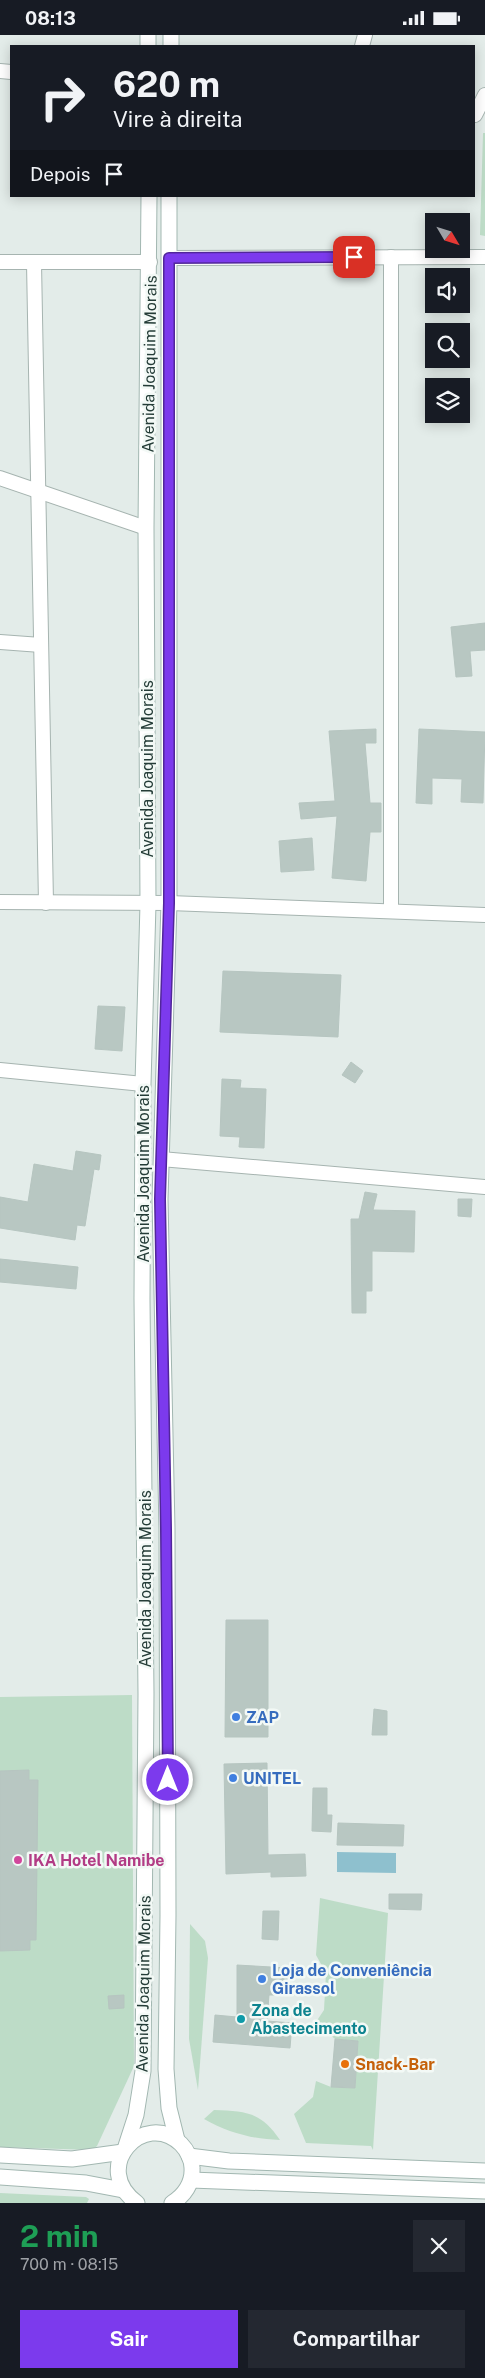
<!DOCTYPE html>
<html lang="pt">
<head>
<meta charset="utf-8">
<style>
	body { margin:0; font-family:"Public Sans",sans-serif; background:#242831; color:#f1f3f6; height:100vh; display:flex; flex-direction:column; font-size:19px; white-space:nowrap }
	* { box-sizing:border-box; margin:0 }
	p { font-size:16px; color:#9ea1a6 }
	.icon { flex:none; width:28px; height:28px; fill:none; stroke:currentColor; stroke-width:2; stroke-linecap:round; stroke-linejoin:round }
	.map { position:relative; height:2168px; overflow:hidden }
	.sheet { display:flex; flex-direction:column; background:#171b24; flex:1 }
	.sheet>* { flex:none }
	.guide { position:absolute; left:10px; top:10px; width:465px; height:152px; border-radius:0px; box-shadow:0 2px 12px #0003; background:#171b24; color:#f1f3f6; overflow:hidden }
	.needle { width:32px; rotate:128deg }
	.fabs { position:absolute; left:425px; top:178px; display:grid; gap:10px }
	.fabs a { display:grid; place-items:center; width:45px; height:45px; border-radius:0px; background:#171b24; box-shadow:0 2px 12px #0003; font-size:25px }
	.pin { position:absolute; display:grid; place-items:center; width:42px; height:42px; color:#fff; margin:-21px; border-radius:10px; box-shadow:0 2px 8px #0006 }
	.me { position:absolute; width:55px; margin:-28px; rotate:0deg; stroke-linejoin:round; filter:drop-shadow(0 0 4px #0008) }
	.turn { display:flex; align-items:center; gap:18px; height:105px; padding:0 20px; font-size:22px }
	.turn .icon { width:65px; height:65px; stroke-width:2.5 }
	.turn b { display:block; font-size:35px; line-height:42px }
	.then { display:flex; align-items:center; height:48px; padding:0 20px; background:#0003; gap:10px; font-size:19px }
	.round { display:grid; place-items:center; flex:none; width:52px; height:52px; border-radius:0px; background:#242831 }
	.summary { display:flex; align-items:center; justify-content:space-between; height:85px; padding:0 20px }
	h1 { font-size:30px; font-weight:700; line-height:38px; color:#1e9e55 }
	.primary-button { display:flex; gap:10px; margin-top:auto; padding:10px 20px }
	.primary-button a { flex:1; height:58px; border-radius:0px; background:#7c3aed; color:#fff; font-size:20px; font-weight:700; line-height:58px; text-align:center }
	.primary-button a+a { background:#242831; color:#f1f3f6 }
	.status { display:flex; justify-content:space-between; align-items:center; height:35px; padding:0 25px; background:#171b24; direction:ltr }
	.status svg { height:14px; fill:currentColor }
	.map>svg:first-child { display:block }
	.green { fill:#bddcc7 }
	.water { fill:#8ec0ce }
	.building { fill:#b8c7c2; stroke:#b6c5c0 }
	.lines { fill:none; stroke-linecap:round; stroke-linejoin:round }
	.street-casing { stroke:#a6b4b0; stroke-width:16 }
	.secondary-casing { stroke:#a2b7b1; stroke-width:17 }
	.street { stroke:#fff; stroke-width:14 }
	.secondary { stroke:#fff; stroke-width:15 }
	.route-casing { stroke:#51269a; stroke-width:12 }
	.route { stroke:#7c3aed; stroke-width:9 }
	.shop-dot { fill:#3f7fe0; stroke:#f3f9f6; stroke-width:2 }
	.hotel-dot { fill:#d1479c; stroke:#f3f9f6; stroke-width:2 }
	.culture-dot { fill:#0f9aa8; stroke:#f3f9f6; stroke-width:2 }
	.food-dot { fill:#e8710a; stroke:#f3f9f6; stroke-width:2 }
	.labels { text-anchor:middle; stroke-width:5; stroke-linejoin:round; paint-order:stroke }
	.street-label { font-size:16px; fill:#243c37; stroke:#f3f9f6 }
	.shop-label { font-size:16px; font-weight:bold; fill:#366cbe; stroke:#f3f9f6; text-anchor:start }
	.hotel-label { font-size:16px; font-weight:bold; fill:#b23c85; stroke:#f3f9f6; text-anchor:start }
	.culture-label { font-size:16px; font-weight:bold; fill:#0d838f; stroke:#f3f9f6; text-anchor:start }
	.food-label { font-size:16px; font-weight:bold; fill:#c56008; stroke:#f3f9f6; text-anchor:start }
</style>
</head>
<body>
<div class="status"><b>08:13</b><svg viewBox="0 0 49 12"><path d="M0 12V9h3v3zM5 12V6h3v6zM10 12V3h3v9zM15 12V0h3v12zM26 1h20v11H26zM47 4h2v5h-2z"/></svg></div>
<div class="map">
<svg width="485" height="2168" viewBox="0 0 485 2168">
	<rect width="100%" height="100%" fill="#e3ece9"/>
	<g class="green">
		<polygon points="483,98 485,98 485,201 480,200"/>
		<polygon points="132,1660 134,2031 97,2111 92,2115 0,2112 0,1662"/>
		<polygon points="320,1863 388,1878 373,2115 371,2111 306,2108 294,2079 313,2062 316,2046 331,2052 355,2053 358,2006 335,2004 316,1987 324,1975 326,1938 316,1920"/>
		<polygon points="190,1889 205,1906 208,1923 198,2055 189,2004"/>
		<path d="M214,2075C246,2076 261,2077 280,2105C252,2104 229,2098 204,2084Z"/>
		<polygon points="0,2158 86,2162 89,2164 87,2168 0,2168"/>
	</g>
	<polygon class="water" points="337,1817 396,1818 396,1838 337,1837"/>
	<g class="building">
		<polygon points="485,588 485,615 470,616 472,641 456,642 451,592"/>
		<polygon points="376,694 376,708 365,708 370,768 381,768 381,797 370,797 366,846 332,843 337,781 301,784 299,768 335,766 329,696"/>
		<polygon points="419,694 485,697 483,768 461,767 462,744 432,743 432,769 416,768"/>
		<polygon points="312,803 314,835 281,837 279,806"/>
		<polygon points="223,936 341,940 338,1002 220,997"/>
		<polygon points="98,971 125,972 122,1016 95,1014"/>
		<polygon points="351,1027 363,1036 355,1048 342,1040"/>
		<polygon points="222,1044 241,1045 240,1053 266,1054 264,1113 239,1112 240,1102 220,1101"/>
		<polygon points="76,1116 101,1120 99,1135 94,1134 85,1191 77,1190 75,1205 0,1193 0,1162 28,1167 34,1129 73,1136"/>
		<polygon points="365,1157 377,1159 373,1175 415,1176 414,1217 372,1216 372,1256 366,1256 366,1278 352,1278 351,1184 359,1184"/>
		<polygon points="458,1164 472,1164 471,1182 458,1181"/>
		<polygon points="0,1224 78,1232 76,1254 0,1247"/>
		<polygon points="226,1585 268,1585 268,1702 225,1702"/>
		<polygon points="374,1674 387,1676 387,1700 372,1700"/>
		<polygon points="267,1728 268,1820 305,1819 306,1841 271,1842 271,1837 226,1839 224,1729"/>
		<polygon points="29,1735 29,1745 38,1745 36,1905 30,1905 30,1915 0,1916 0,1736"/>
		<polygon points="313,1753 327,1753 327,1780 332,1780 331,1797 312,1796"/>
		<polygon points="338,1788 404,1790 403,1811 337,1810"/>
		<polygon points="389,1859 422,1859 421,1875 389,1874"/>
		<polygon points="263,1876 279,1876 278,1905 262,1904"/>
		<polygon points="237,1930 288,1933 287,1960 269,1960 267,1986 292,1988 290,2013 213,2007 215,1980 237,1982"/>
		<polygon points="124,1960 124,1973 109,1974 108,1961"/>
		<polygon points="335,2004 358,2006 355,2053 331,2052"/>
	</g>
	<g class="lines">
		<g class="street-casing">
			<g id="street">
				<polyline points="362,11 365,0"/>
				<polyline points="0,36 11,37"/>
				<polyline points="475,80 485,60"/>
				<polyline points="169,223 485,222"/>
				<polyline points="0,227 150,227"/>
				<polyline points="34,228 46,868"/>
				<polyline points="0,443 146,493"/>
				<polyline points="0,607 41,610"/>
				<polyline points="0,867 169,868 485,880"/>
				<polyline points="391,876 391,222"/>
				<polyline points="0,1035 143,1049"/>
				<polyline points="161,1124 485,1152"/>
			</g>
		</g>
		<g class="secondary-casing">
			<g id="secondary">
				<polyline points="148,0 148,11"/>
				<polyline points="171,11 171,0"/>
				<polyline points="169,161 169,868 160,1164 167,1494 168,1880 166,2034 169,2073 177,2105"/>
				<polyline points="125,2114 136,2080 143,2036 146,1659 142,1264 143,1049 148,869 146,493 149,161"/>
				<polyline points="0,2120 72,2124 123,2117"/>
				<polyline points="189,2121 229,2126 485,2136"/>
				<polyline points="0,2142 86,2148 123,2155"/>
				<polyline points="191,2145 485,2156"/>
				<path d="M137,2168C89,2133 144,2073 181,2109C187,2115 192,2125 192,2133C193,2148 184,2161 172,2168"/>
			</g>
		</g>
		<use href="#street" class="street"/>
		<use href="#secondary" class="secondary"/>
	</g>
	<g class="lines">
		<g class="route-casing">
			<polyline id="route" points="168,1745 166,1494 160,1164 169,868 169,223 354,222"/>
		</g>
		<use href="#route" class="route"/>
	</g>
	<g class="shop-dot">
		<circle cx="236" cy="1682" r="5"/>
		<circle cx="233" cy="1743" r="5"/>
		<circle cx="262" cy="1944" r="5"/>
	</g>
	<circle class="hotel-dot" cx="18" cy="1825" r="5"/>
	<circle class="culture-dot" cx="241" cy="1984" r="5"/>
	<circle class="food-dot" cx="345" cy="2029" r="5"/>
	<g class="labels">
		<g class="street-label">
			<text transform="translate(149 329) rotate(-89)" y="6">Avenida Joaquim Morais</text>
			<text transform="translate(147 734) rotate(-90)" y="6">Avenida Joaquim Morais</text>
			<text transform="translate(143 1139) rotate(-90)" y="6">Avenida Joaquim Morais</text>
			<text transform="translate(145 1544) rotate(-90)" y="6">Avenida Joaquim Morais</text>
			<text transform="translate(143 1949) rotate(-89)" y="6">Avenida Joaquim Morais</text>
		</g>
		<g class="shop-label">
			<text x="246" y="1688">ZAP</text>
			<text x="243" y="1749">UNITEL</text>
			<text x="272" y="1941">Loja de Conveniência<tspan x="272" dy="18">Girassol</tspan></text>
		</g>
		<g class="hotel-label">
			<text x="28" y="1831">IKA Hotel Namibe</text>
		</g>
		<g class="culture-label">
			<text x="251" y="1981">Zona de<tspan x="251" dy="18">Abastecimento</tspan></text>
		</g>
		<g class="food-label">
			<text x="355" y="2035">Snack-Bar</text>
		</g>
	</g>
</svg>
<div class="fabs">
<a><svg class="needle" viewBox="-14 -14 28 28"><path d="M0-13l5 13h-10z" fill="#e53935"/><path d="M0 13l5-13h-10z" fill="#9ea1a6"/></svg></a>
<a><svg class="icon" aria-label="sound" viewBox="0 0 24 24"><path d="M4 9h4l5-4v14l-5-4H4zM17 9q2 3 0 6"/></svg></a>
<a><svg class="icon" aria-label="search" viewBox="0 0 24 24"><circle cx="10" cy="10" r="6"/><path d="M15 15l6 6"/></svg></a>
<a><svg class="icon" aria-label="layers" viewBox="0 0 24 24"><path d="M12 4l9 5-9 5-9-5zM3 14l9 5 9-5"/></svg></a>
</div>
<div class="pin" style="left:354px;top:222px;background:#d93025"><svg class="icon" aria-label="arrive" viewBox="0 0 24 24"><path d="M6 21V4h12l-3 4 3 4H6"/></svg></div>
<svg class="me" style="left:168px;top:1745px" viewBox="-20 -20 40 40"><circle r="17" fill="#7c3aed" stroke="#fff" stroke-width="3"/><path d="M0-11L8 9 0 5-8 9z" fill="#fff"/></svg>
<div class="guide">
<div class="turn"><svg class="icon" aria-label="right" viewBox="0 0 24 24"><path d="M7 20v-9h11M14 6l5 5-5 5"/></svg><div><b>620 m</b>Vire à direita</div></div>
<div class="then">Depois<svg class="icon" aria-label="arrive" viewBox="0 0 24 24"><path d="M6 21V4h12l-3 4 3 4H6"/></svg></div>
</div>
</div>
<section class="sheet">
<div class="summary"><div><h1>2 min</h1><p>700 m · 08:15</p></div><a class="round"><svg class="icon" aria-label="close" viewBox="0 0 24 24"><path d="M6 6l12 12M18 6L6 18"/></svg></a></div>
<div class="primary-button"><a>Sair</a><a>Compartilhar</a></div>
</section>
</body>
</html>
